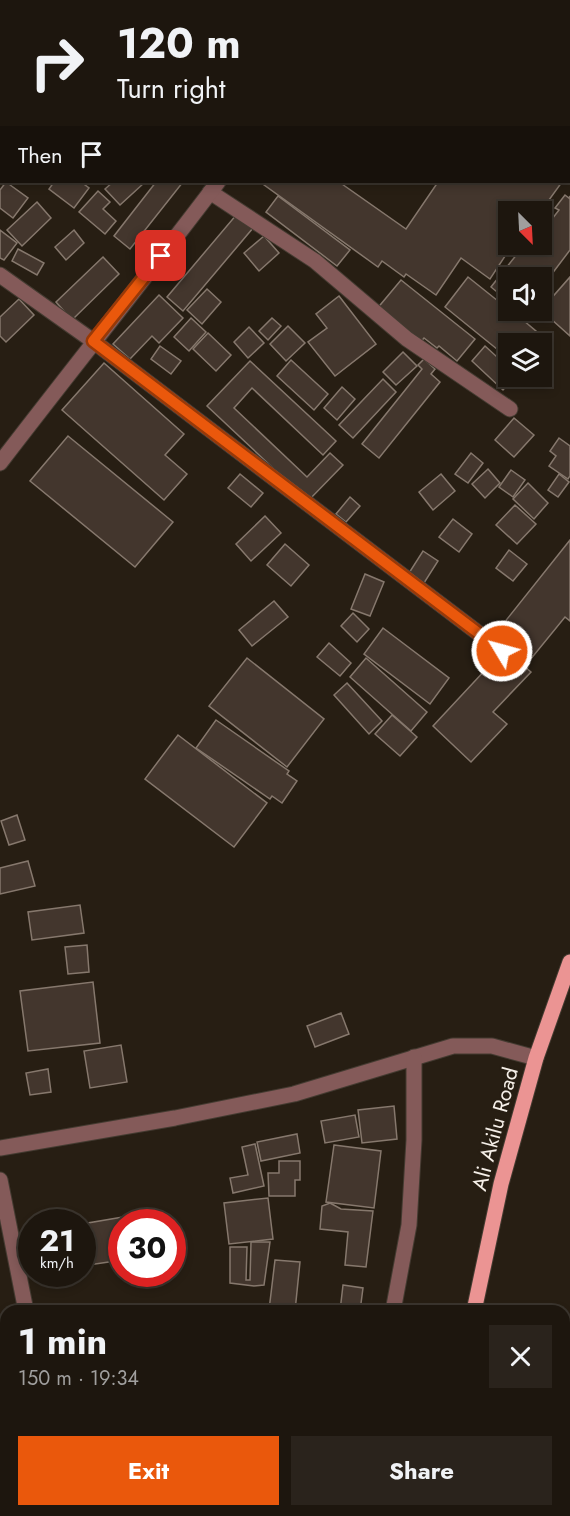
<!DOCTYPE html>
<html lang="en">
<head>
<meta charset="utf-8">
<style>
	body { margin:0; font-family:Jost,sans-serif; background:#2a231c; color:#f1f3f6; height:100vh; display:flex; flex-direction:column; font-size:22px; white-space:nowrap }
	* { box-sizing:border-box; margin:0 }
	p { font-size:20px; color:#a09f9e }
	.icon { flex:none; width:33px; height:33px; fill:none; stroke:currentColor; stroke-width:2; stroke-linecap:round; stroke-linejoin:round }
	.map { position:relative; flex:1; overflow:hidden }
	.sheet { position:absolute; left:0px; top:1305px; width:570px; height:212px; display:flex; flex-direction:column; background:#1d160e; border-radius:18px 18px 0 0; box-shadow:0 3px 9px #0003,0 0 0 2px #3b352e }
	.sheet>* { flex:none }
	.top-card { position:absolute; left:0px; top:0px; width:570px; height:183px; box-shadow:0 3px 9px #0003,0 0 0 2px #3b352e; background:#1d160e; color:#f1f3f6; overflow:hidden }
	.needle { width:39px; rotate:156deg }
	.controls { position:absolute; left:498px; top:201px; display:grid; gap:12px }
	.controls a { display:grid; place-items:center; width:54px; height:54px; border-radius:0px; background:#1d160e; box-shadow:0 3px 9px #0003,0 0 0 2px #3b352e; font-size:30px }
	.speed { position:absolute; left:18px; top:1209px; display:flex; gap:12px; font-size:30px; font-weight:700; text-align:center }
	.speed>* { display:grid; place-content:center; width:78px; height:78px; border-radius:50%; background:#1d160e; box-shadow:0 3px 9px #0003,0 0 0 2px #3b352e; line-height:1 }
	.speed small { font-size:15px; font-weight:400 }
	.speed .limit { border:9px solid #d22; background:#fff; color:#111 }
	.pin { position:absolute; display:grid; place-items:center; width:51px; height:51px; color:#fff; margin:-26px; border-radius:12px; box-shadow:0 3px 9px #0006 }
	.me { position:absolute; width:66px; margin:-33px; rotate:307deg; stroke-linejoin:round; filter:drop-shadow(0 0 4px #0008) }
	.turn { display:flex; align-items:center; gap:21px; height:126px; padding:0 18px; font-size:27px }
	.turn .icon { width:78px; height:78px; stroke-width:2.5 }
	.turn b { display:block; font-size:42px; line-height:51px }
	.then { display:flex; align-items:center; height:57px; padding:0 18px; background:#0003; gap:12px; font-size:22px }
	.round { display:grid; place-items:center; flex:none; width:63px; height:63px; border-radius:0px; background:#2a231c }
	.overview { display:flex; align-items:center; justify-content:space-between; height:102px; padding:0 18px }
	h1 { font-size:36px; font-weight:700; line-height:45px }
	.action { display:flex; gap:12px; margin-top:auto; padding:12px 18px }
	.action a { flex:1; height:69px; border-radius:0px; background:#ea580c; color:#fff; font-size:24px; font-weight:700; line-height:69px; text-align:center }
	.action a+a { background:#2a231c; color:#f1f3f6 }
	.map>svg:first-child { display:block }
	.building { fill:#43362d; stroke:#86786d; stroke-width:1.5 }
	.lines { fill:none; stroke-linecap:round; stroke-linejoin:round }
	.minor-casing { stroke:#443b31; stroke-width:17 }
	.major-casing { stroke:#443b31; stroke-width:17 }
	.minor { stroke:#845a59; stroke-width:15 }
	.major { stroke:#eb9493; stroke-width:15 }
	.route-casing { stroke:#983908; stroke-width:15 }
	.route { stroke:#ea580c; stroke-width:10 }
	.labels { text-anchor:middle; stroke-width:4.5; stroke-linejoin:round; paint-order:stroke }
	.street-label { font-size:21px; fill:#f5efe8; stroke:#271e13 }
</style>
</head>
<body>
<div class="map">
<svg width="570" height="1516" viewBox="0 0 570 1516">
	<rect width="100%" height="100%" fill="#271e13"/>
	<g class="building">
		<polygon points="179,0 251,0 250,2 178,2"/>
		<polygon points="6,182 28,198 13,218 0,208 0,190"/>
		<polygon points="54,182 81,182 89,188 74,208 49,189"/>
		<polygon points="113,182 143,182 144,183 120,205 105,189"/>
		<polygon points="156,182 183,182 130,249 114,236"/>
		<polygon points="260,182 339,182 406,229 438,182 562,182 546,204 550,207 542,219 542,212 508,212 508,244 513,244 490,279 461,258 436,295 406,274 404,277 382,261 378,267"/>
		<polygon points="98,191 110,202 103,209 116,221 105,234 79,212"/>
		<polygon points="565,195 569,198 570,196 570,250 542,287 542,278 508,278 508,301 491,287 525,244 542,244 542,232 559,210 555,208"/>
		<polygon points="278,196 350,250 337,266 266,212"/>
		<polygon points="37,202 51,218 22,246 7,230"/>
		<polygon points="237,214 253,228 183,311 167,297"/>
		<polygon points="0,230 17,243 4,260 0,258"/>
		<polygon points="74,230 84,243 66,260 55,247"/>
		<polygon points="264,236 279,253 259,271 244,253"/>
		<polygon points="18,249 44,263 37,275 12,261"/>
		<polygon points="103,257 119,274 72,320 56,302"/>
		<polygon points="468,277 508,309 508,310 511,310 543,337 538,344 508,344 508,358 445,307"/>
		<polygon points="570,277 570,336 541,310"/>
		<polygon points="401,280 475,339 457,361 439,346 437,348 424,338 419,344 376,310"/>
		<polygon points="207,289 221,302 202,324 187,310"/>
		<polygon points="159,295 183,318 159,343 152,336 130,359 113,344"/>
		<polygon points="339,296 376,344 335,376 308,342 327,328 316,314"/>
		<polygon points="19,299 34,315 6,342 0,336 0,317"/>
		<polygon points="191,318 206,332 189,351 174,337"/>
		<polygon points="272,318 281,326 268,340 259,331"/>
		<polygon points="288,326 305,343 286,361 270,344"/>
		<polygon points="249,327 264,343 248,358 234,342"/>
		<polygon points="208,333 231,355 216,371 193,349"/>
		<polygon points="160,346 181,361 171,374 151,359"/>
		<polygon points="485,346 508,367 508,376 515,376 503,390 472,361"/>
		<polygon points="403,352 417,366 396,385 383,372"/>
		<polygon points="424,359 435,369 431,374 440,382 379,458 362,444 422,369 418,365"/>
		<polygon points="291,360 328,394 314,410 277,376"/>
		<polygon points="250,361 336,441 323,455 252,388 234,408 307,477 330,453 343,465 308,501 207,406"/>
		<polygon points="104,363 184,434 165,455 187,474 164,500 62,410"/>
		<polygon points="383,379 396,392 353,438 339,425"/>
		<polygon points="342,387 355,399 337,420 324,408"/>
		<polygon points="514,418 534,435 514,457 495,440"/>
		<polygon points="68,436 173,522 135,567 30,481"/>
		<polygon points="559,438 570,446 570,476 568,479 549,466 556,456 550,451"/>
		<polygon points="471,453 483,463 468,483 455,474"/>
		<polygon points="488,469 500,483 485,498 472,484"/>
		<polygon points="511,470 525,480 513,497 499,487"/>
		<polygon points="240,474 263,493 251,507 228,488"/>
		<polygon points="441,474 455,491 433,510 419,492"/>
		<polygon points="559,474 569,482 558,497 548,490"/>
		<polygon points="528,483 548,503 534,519 513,499"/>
		<polygon points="350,497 360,506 346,522 336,514"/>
		<polygon points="515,505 536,524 517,544 496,525"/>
		<polygon points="265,516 281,533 251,561 236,544"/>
		<polygon points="453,519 472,534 459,552 439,537"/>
		<polygon points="570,540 570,621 565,617 530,660 496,633"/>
		<polygon points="285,544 309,565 291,586 267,565"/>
		<polygon points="509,550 527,564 513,581 496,568"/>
		<polygon points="423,551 438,561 424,583 409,573"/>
		<polygon points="365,574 384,582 370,616 351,609"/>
		<polygon points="274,601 288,617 252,646 239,630"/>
		<polygon points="353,613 369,629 357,642 341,626"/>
		<polygon points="383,628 449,678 430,704 364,654"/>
		<polygon points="329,643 351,663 340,676 317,657"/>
		<polygon points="247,658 324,719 287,767 209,706"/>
		<polygon points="366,658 427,712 411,731 350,677"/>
		<polygon points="518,661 531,672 493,712 507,724 471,762 433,726 487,668 500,680"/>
		<polygon points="347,683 382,721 369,734 334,695"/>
		<polygon points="392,715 417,737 400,756 375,734"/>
		<polygon points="216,720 289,771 287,774 297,781 282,803 272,796 270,799 196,748"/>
		<polygon points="178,735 267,803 234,847 145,779"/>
		<polygon points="17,815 25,840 9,845 1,821"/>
		<polygon points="28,861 35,886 0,894 0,868"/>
		<polygon points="80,905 84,933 32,940 28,912"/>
		<polygon points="87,945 89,972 68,974 65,947"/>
		<polygon points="93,982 100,1043 28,1051 20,991"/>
		<polygon points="341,1013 349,1034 315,1047 307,1026"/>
		<polygon points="121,1045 127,1082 90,1088 84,1051"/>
		<polygon points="48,1069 51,1092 30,1095 26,1073"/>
		<polygon points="394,1106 397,1139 362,1143 358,1110"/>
		<polygon points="355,1115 359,1137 325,1143 321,1121"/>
		<polygon points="297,1134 300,1153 261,1161 257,1142"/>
		<polygon points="255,1144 264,1186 233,1193 230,1178 248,1175 242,1147"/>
		<polygon points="334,1145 381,1151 374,1208 326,1202"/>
		<polygon points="279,1161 300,1161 300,1180 295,1180 295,1196 269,1196 268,1173 279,1173"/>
		<polygon points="268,1198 273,1239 229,1244 224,1203"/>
		<polygon points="330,1203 341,1209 373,1211 366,1267 345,1265 348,1232 320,1229 322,1206"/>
		<polygon points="158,1211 160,1222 122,1222 122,1260 82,1266 82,1224"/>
		<polygon points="251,1242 270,1242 264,1285 254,1286 230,1283 230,1247 247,1247 246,1280 250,1280"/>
		<polygon points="275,1260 300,1262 295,1311 264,1311 264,1309 269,1310"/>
		<polygon points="343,1285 363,1288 360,1311 340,1311"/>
		<polygon points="6,1346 6,1389 0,1391 0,1348"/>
		<polygon points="6,1497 6,1510 56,1510 51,1516 0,1516 0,1505"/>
		<polygon points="90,1510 118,1510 121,1516 93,1516"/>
		<polygon points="142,1510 202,1510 191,1516 144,1516"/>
		<polygon points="239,1510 277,1510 279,1516 240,1516"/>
	</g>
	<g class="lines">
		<g class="minor-casing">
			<g id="minor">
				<polyline points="351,2 352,0"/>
				<polyline points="210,192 315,261 407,339 510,409"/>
				<polyline points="0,275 93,341 502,651"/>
				<path d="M0,463C72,369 147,276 218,182"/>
				<polyline points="0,1148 175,1118 294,1094 453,1046 492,1046 536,1058"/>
				<polyline points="0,1180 26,1311"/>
				<polyline points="393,1311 409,1225 414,1140 414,1057"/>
				<polyline points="0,1485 6,1476"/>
				<polyline points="130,1510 134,1516"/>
				<polyline points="356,1516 357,1510"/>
			</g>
		</g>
		<g class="major-casing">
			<g id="major">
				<polyline points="474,1311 501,1184 536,1058 570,962"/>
				<polyline points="446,1516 447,1510"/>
			</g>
		</g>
		<use href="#minor" class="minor"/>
		<use href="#major" class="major"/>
	</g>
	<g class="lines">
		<g class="route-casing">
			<polyline id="route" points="161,256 93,341 502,651"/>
		</g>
		<use href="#route" class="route"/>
	</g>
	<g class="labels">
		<g class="street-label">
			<text transform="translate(495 1129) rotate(-75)" y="7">Ali Akilu Road</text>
		</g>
	</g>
</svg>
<div class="controls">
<a><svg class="needle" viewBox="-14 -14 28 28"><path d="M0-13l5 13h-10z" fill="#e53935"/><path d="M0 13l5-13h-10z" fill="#a09f9e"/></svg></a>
<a><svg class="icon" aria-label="sound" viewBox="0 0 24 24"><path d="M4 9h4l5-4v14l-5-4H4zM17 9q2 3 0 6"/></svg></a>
<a><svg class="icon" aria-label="layers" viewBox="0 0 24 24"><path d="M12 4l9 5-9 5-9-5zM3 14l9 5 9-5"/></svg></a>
</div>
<div class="speed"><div>21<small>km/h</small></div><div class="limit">30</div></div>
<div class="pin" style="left:161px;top:256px;background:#d93025"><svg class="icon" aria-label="arrive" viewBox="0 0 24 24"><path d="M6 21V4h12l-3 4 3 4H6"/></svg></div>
<svg class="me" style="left:502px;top:651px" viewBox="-20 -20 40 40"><circle r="17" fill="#ea580c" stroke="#fff" stroke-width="3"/><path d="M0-11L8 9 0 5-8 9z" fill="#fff"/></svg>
<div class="top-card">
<div class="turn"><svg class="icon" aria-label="right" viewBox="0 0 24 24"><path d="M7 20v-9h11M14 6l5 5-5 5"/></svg><div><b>120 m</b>Turn right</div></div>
<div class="then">Then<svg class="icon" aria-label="arrive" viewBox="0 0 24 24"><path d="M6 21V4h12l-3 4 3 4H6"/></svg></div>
</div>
<section class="sheet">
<div class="overview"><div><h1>1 min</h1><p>150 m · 19:34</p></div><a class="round"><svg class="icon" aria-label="close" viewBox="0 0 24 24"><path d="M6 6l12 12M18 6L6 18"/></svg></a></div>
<div class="action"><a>Exit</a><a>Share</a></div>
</section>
</div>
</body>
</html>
